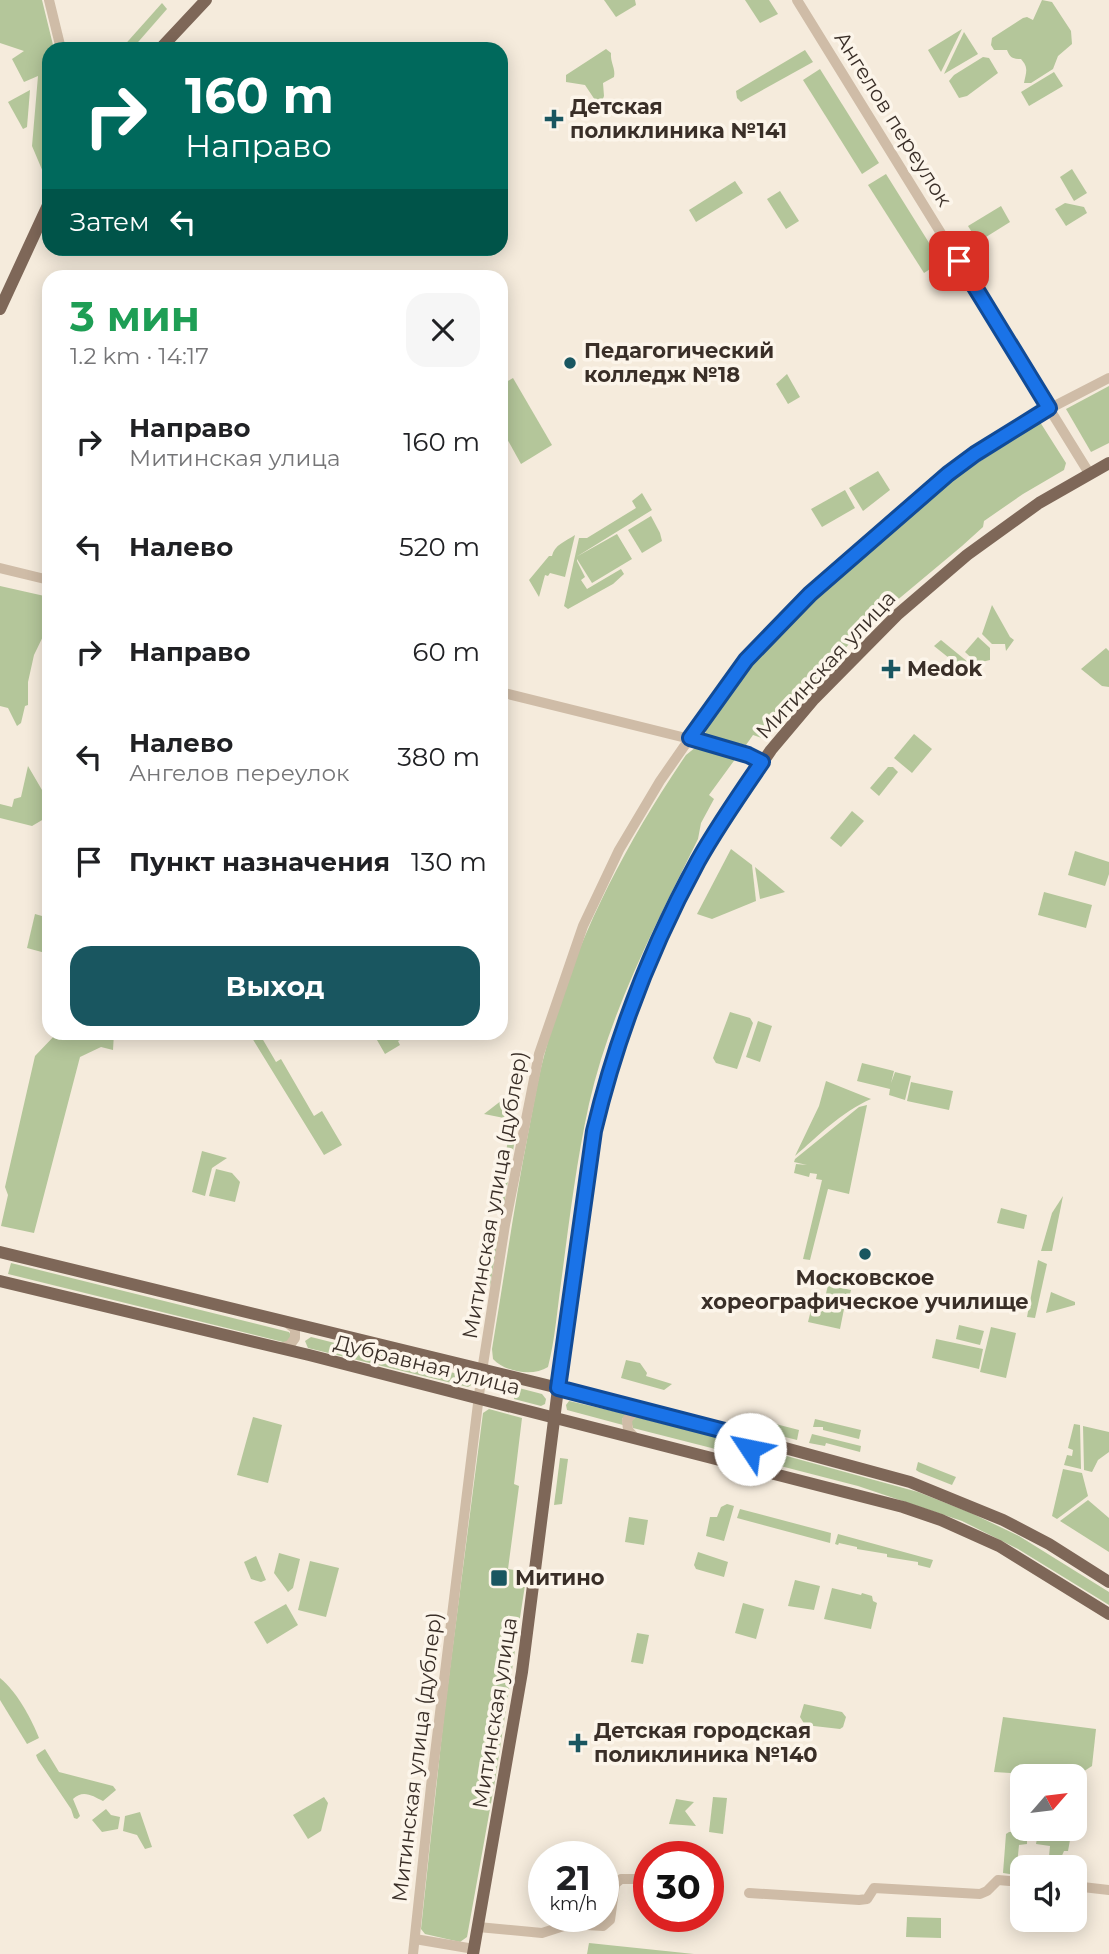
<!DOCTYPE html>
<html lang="ru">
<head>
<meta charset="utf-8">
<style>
	body { margin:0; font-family:Montserrat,sans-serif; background:#f6f6f6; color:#202124; height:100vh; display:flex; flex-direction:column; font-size:26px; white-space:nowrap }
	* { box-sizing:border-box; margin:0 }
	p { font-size:23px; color:#757577 }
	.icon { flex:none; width:38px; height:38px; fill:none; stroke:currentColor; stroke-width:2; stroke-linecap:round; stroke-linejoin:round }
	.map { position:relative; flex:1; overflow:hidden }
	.sheet { position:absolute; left:42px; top:270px; width:466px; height:770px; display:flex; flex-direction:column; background:#fff; border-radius:21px; box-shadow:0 4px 18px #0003 }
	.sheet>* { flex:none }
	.hud { position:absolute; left:42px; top:42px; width:466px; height:214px; border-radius:21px; box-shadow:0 4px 18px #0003; background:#00695c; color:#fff; overflow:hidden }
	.needle { width:46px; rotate:62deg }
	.buttons { position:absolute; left:1010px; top:1764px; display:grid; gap:14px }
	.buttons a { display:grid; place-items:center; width:77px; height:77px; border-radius:14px; background:#fff; box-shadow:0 4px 18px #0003; font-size:35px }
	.speed { position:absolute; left:528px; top:1841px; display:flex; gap:14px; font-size:35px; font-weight:700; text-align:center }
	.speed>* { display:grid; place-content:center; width:91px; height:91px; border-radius:50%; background:#fff; box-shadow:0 4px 18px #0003; line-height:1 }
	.speed small { font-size:18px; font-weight:400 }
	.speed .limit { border:10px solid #d22; background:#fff; color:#111 }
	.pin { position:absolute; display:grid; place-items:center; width:60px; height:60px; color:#fff; margin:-30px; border-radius:14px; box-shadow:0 4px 10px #0006 }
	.me { position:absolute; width:77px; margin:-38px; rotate:304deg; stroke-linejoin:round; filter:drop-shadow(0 0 5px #0008) }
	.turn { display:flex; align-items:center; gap:24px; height:147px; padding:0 28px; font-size:32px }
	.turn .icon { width:91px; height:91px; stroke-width:2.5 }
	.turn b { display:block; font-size:49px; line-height:60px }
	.then { display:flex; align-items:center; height:66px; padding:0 28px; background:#0003; gap:14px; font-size:26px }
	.round { display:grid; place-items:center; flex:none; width:74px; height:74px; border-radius:21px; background:#f6f6f6 }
	.head { display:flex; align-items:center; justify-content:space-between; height:119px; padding:0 28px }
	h1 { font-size:42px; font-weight:700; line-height:52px; color:#1e9e55 }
	.cta { display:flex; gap:14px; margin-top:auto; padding:14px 28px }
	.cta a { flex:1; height:80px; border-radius:21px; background:#195660; color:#fff; font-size:28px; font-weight:700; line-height:80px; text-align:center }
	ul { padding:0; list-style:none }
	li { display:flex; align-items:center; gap:21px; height:105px; padding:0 28px }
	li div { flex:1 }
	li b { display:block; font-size:26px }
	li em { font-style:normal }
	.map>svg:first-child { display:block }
	.green { fill:#b4c69a }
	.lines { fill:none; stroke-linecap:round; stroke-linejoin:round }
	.minor { stroke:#cfbca7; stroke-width:10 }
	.major { stroke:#7e6758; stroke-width:12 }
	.route-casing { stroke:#114b97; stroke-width:18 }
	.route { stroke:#1a73e8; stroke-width:12 }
	.poi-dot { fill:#195660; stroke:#fcf5ea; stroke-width:2.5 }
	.labels { text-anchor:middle; stroke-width:7; stroke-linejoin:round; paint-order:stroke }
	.poi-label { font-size:21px; font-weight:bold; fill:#3a2f28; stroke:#fcf5ea; text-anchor:start }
	.street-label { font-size:21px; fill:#3a2f28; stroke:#fcf5ea }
</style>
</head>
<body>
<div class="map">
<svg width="1109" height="1954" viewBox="0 0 1109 1954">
	<rect width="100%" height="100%" fill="#f5ebdc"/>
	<g class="green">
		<polygon points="0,0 42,0 54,49 49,49 49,164 43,172 32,146 38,76 24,82 12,59 24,51 0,43"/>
		<polygon points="604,0 635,0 636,5 616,17"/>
		<polygon points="745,0 769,0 778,14 760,23"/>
		<path d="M1042,0L1052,2L1071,31L1072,44L1058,56L1053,69L1031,83H1024C1026,72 1029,68 1021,59C1013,59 1010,58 1007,50H994L991,45L992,38L1023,18L1027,17L1033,20Z"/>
		<polygon points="162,3 167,9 132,49 121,49"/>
		<polygon points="962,29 941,72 928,50"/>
		<polygon points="964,32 978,54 944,74"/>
		<path d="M606,49L611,53C610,62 616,69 614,77L603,83L604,96L601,104L597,103L585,85L566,82V75Z"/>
		<polygon points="805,50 813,62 741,102 737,98 736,91"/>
		<polygon points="983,57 989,58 998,73 967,96 959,98 949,81 954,75"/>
		<polygon points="820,69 879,163 862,174 803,80"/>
		<polygon points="1054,72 1063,86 1029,106 1021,92"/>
		<polygon points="30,90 27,127 23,129 8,102"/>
		<polygon points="1072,169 1087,193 1074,201 1060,177"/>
		<polygon points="886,174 941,262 924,273 868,185"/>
		<polygon points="735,181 743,193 696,222 689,210"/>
		<polygon points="780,191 799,221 786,229 767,199"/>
		<polygon points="1065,203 1084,207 1087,213 1066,226 1055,209"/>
		<polygon points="1001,206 1010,222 978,242 968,226"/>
		<polygon points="787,374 800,397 788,404 776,384"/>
		<polygon points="513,378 552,445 521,464 501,428 501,385"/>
		<polygon points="1109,386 1109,443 1091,452 1066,409"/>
		<polygon points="1040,422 1066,463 1064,470 1023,494 984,521 983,527 962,546 889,607 849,644 768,738 765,739 753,735 746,745 705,736 707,724 737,682 756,658 807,606 947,483"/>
		<polygon points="878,471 890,490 863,511 849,488"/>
		<polygon points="845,490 855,508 822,527 811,509"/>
		<polygon points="642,493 652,510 576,557 617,534 632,559 592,583 577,559 577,561 585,577 581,580 587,589 621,569 624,574 613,584 568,609 564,606 579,538 587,538 636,508 632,501"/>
		<polygon points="651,516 660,533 662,541 642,553 628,530"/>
		<path d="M575,535L565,577L550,573L548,576L545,575L539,597L529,580L549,556H552C554,545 566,541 575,535Z"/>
		<polygon points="0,586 49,597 49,624 34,655 28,682 28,705 25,706 21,723 17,726 8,708 0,706"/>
		<polygon points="992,605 1010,637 1014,640 1006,651 1005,644 992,644 982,634"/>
		<polygon points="978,637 990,648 990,660 977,663 965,652"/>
		<polygon points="941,640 974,667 974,671 964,670 934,646"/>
		<polygon points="1106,648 1109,651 1109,687 1102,686 1081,669"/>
		<polygon points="914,734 932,749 912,773 894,758"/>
		<path d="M696,747L736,758L709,795L714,799L701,823L698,839C656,924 610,1011 589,1104C576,1163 569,1223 561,1283C557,1311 555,1340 548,1367C533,1377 505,1372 493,1359L492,1349C504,1278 514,1206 528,1134C533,1109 537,1082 544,1056C572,947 623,847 686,755Z"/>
		<polygon points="28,766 49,802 49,816 32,826 0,818 0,804 12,807 14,799 21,797"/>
		<polygon points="888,767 893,767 898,772 879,796 870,788"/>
		<polygon points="852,811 864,821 841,847 830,838"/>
		<polygon points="731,849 752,865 756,901 712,919 697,914"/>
		<polygon points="1075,851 1109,862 1109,874 1105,886 1068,875"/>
		<polygon points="755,867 785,892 760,899"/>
		<polygon points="1044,892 1092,905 1086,928 1038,915"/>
		<polygon points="35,914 49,918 49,954 27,948"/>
		<polygon points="730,1012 750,1018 753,1023 737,1069 716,1063 713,1058"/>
		<polygon points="758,1021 772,1026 760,1062 746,1057"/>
		<polygon points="57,1033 114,1033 113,1050 101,1047 80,1057 34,1233 1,1226 8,1195 5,1187 35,1056"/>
		<polygon points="249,1033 259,1033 276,1062 281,1059 314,1116 322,1111 342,1145 324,1155"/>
		<polygon points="373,1033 406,1033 408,1036 398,1041 400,1045 385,1054"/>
		<polygon points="862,1063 894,1071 891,1083 895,1072 911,1076 905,1100 889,1095 890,1089 857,1081"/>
		<path d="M826,1081L871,1099C841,1112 817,1137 795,1156L819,1106Z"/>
		<polygon points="911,1082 953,1091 949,1110 907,1101"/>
		<polygon points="510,1091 513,1092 509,1111 506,1111 504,1118 484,1114 506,1097"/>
		<polygon points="867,1105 849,1194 828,1189 810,1260 803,1259 822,1180 816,1179 817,1174 810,1173 809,1177 794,1173 796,1164 807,1165 794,1162 795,1159 859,1107"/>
		<polygon points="510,1128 516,1133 503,1211 496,1212"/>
		<polygon points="202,1151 227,1158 212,1168 205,1196 192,1192"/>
		<polygon points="216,1169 232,1173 240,1182 235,1202 209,1196"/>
		<polygon points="1063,1196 1052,1251 1041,1251 1052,1213"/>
		<polygon points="1001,1208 1027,1215 1024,1229 997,1223"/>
		<polygon points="495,1226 500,1230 490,1286 485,1288"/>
		<polygon points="1038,1260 1047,1264 1035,1318 1027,1317"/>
		<polygon points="11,1263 289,1332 292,1337 287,1343 8,1274"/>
		<polygon points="828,1285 851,1290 847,1308 824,1302"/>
		<polygon points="1051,1292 1075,1302 1075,1305 1046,1313"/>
		<polygon points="813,1302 844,1309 840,1329 808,1322"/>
		<polygon points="959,1325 984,1331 980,1345 956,1339"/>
		<polygon points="991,1327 1016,1333 1006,1378 980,1372"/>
		<polygon points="311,1337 470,1377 473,1384 468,1387 308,1348 305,1341"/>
		<polygon points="936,1339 983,1349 979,1369 932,1358"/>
		<polygon points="626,1360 640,1363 647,1373 646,1376 672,1384 664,1390 621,1378"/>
		<polygon points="515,1387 542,1394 546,1399 545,1404 541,1406 514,1399"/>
		<polygon points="569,1401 626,1414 622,1419 623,1425 567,1410 566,1405"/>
		<polygon points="489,1409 522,1418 514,1484 519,1486 508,1569 527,1572 495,1781 467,1937 460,1942 425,1934 421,1929 444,1715 483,1413"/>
		<polygon points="253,1417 282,1425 268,1483 237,1475"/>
		<polygon points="636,1417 743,1444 745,1452 739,1455 633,1428 631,1421"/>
		<polygon points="748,1417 799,1430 797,1440 777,1435 777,1431 747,1423"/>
		<polygon points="815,1419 861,1430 859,1439 823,1430 823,1427 813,1427"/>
		<polygon points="1074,1424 1080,1425 1081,1469 1064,1465 1067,1455 1072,1456 1073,1450 1068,1448"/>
		<polygon points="1083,1426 1109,1432 1109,1452 1098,1460 1092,1472 1084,1470"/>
		<polygon points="812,1434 861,1446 860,1452 826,1443 825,1446 809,1443"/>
		<polygon points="754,1447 918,1492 971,1513 1019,1536 1109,1592 1109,1605 1018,1549 962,1521 858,1486 753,1459 756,1455"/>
		<polygon points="560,1458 568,1459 562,1504 554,1505"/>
		<polygon points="918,1462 956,1477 952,1485 919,1472 916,1470"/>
		<polygon points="1063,1469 1082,1473 1088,1496 1057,1519 1052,1516"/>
		<polygon points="1088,1500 1109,1518 1109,1552 1060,1521"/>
		<polygon points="727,1504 734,1506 724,1541 706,1536 710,1517 717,1517 721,1507"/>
		<polygon points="740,1509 831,1533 830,1543 737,1518"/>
		<polygon points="629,1517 648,1520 644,1545 625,1542"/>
		<polygon points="838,1534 933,1560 930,1568 918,1565 918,1562 887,1557 887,1554 857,1549 857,1547 839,1543 838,1545 835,1544"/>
		<polygon points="698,1552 728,1562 724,1577 696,1569 694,1565"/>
		<polygon points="279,1553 300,1559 293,1588 288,1592 274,1573"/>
		<polygon points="256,1556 266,1580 261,1582 251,1579 244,1562"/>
		<polygon points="310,1561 339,1568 326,1617 298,1610"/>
		<polygon points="795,1580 820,1586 814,1610 788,1606"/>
		<polygon points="832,1588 861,1595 862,1593 872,1596 873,1601 877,1603 871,1629 824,1619"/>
		<polygon points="743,1603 764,1609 756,1639 735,1633"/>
		<polygon points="286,1604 298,1625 267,1644 254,1622"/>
		<polygon points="637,1633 649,1635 643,1664 631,1662"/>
		<path d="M0,1678C17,1692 31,1718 39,1738L27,1744L0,1700Z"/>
		<polygon points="804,1704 842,1712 846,1717 843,1727 840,1729 805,1725 800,1717"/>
		<polygon points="1003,1717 1096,1729 1092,1766 1075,1777 994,1772"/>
		<path d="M45,1749L59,1772L113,1786L116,1790L103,1801C93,1796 83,1789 73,1799L80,1816L77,1819L74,1818L71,1809L38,1760L36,1755Z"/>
		<polygon points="324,1797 328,1803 321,1831 308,1839 293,1815"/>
		<polygon points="713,1797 727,1798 723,1834 709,1832"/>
		<polygon points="676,1799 694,1802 685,1811 696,1826 669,1824"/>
		<polygon points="106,1809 111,1815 120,1817 118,1829 102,1832 92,1820"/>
		<polygon points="140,1812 152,1847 145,1849 137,1835 123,1831 125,1816"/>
		<polygon points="1050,1829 1072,1829 1068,1851 1064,1851 1057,1867 1048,1867 1050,1846 1036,1844 1038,1833 1050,1834"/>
		<polygon points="1009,1832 1027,1832 1027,1844 1019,1845 1016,1875 1003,1873 1006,1834"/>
		<polygon points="907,1917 941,1918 941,1938 906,1937"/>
		<polygon points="589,1943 694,1954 587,1954"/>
	</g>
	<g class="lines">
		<g class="minor">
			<polyline points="49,0 61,49"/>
			<polyline points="797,0 1089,473"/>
			<polyline points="0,568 49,580"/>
			<polyline points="500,692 690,739 748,755 762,762"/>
			<polyline points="280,1348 290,1345 295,1338 295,1329 286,1322"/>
			<polyline points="635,1438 628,1430 627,1420 633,1412 643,1410"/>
			<polyline points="734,1462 744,1460 749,1453 747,1441 741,1436"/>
			<polyline points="1074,1886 1109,1890"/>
			<polyline points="749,1893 859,1900 867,1899 874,1888 980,1894 987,1891 998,1880 1022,1882"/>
			<polyline points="478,1927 542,1933 570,1924 603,1926 610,1920 615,1884 621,1879 637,1879"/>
			<polyline points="415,1939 474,1949"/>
			<polyline points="413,1954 431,1786 482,1371 505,1225 539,1054 583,926 619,850 660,781 731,679 775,629 810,594 948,474 975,454 1039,414 1109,378"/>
		</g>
		<g class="major">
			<polyline points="160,49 206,0"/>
			<polyline points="0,309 49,203"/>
			<polyline points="0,1252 612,1401 910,1482 1003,1520 1049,1544 1109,1582"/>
			<polyline points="0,1281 309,1355 903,1507 941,1520 999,1546 1109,1614"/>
			<polyline points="473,1954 522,1672 575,1255 594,1131 604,1091 620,1042 654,954 697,863 715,832 771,750 814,699 897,615 967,555 1039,503 1109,463"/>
		</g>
	</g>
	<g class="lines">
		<g class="route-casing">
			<path id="route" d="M750,1449L747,1441L740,1435L558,1388L594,1131C616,1039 652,945 698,861C717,827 740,794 762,762L748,755L690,738L746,660L810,594L948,474L975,454L1049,408L959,261"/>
		</g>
		<use href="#route" class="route"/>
	</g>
	<g class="poi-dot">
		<path d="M550.5 108.5h7v7h7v7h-7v7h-7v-7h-7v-7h7z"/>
		<circle cx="570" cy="363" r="7"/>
		<path d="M887.5 658.5h7v7h7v7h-7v7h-7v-7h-7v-7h7z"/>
		<circle cx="865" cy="1254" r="7"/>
		<rect x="490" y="1569" width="18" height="18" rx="3.5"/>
		<path d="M574.5 1732.5h7v7h7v7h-7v7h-7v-7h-7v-7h7z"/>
	</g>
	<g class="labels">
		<g class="poi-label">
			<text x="570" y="114">Детская<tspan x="570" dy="24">поликлиника №141</tspan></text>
			<text x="584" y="358">Педагогический<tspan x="584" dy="24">колледж №18</tspan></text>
			<text x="907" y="676">Medok</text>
			<text x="865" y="1285" text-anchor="middle">Московское<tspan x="865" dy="24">хореографическое училище</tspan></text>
			<text x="515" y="1585">Митино</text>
			<text x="594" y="1738">Детская городская<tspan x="594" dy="24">поликлиника №140</tspan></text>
		</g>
		<g class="street-label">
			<text transform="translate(893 119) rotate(58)" y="7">Ангелов переулок</text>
			<text transform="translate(826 665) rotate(-47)" y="7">Митинская улица</text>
			<text transform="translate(495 1195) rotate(-80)" y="7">Митинская улица (дублер)</text>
			<text transform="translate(427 1365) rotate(14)" y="7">Дубравная улица</text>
			<text transform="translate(495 1713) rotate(-81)" y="7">Митинская улица</text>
			<text transform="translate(417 1757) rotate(-83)" y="7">Митинская улица (дублер)</text>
		</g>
	</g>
</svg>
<div class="buttons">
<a><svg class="needle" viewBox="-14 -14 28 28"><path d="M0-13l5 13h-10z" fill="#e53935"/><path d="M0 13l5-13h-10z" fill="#757577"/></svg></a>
<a><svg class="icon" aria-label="sound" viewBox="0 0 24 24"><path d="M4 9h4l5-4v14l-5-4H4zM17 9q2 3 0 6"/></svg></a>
</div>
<div class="speed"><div>21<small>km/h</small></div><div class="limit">30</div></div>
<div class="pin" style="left:959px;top:261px;background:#d93025"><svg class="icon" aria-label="arrive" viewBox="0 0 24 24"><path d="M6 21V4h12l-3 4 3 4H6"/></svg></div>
<svg class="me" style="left:750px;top:1449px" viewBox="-20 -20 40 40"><circle r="19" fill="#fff"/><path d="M0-13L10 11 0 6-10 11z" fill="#1a73e8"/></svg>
<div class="hud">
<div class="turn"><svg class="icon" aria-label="right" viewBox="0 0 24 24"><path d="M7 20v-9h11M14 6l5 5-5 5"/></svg><div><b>160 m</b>Направо</div></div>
<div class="then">Затем<svg class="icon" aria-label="left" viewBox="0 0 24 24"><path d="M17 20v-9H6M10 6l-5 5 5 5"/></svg></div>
</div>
<section class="sheet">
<div class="head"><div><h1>3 мин</h1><p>1.2 km · 14:17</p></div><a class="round"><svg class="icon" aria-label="close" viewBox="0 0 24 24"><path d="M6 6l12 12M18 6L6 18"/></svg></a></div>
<ul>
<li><svg class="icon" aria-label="right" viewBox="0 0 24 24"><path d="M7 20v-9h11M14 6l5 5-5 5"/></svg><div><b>Направо</b><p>Митинская улица</p></div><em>160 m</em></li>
<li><svg class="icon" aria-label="left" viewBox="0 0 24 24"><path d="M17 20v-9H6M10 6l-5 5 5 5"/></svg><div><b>Налево</b></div><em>520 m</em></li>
<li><svg class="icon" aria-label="right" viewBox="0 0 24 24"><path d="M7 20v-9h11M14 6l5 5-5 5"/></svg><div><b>Направо</b></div><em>60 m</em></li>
<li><svg class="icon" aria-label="left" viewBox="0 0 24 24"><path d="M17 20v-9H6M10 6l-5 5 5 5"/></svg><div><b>Налево</b><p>Ангелов переулок</p></div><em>380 m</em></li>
<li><svg class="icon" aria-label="arrive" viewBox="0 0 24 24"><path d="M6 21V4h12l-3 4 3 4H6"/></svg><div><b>Пункт назначения</b></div><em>130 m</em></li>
</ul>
<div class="cta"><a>Выход</a></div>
</section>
</div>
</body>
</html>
